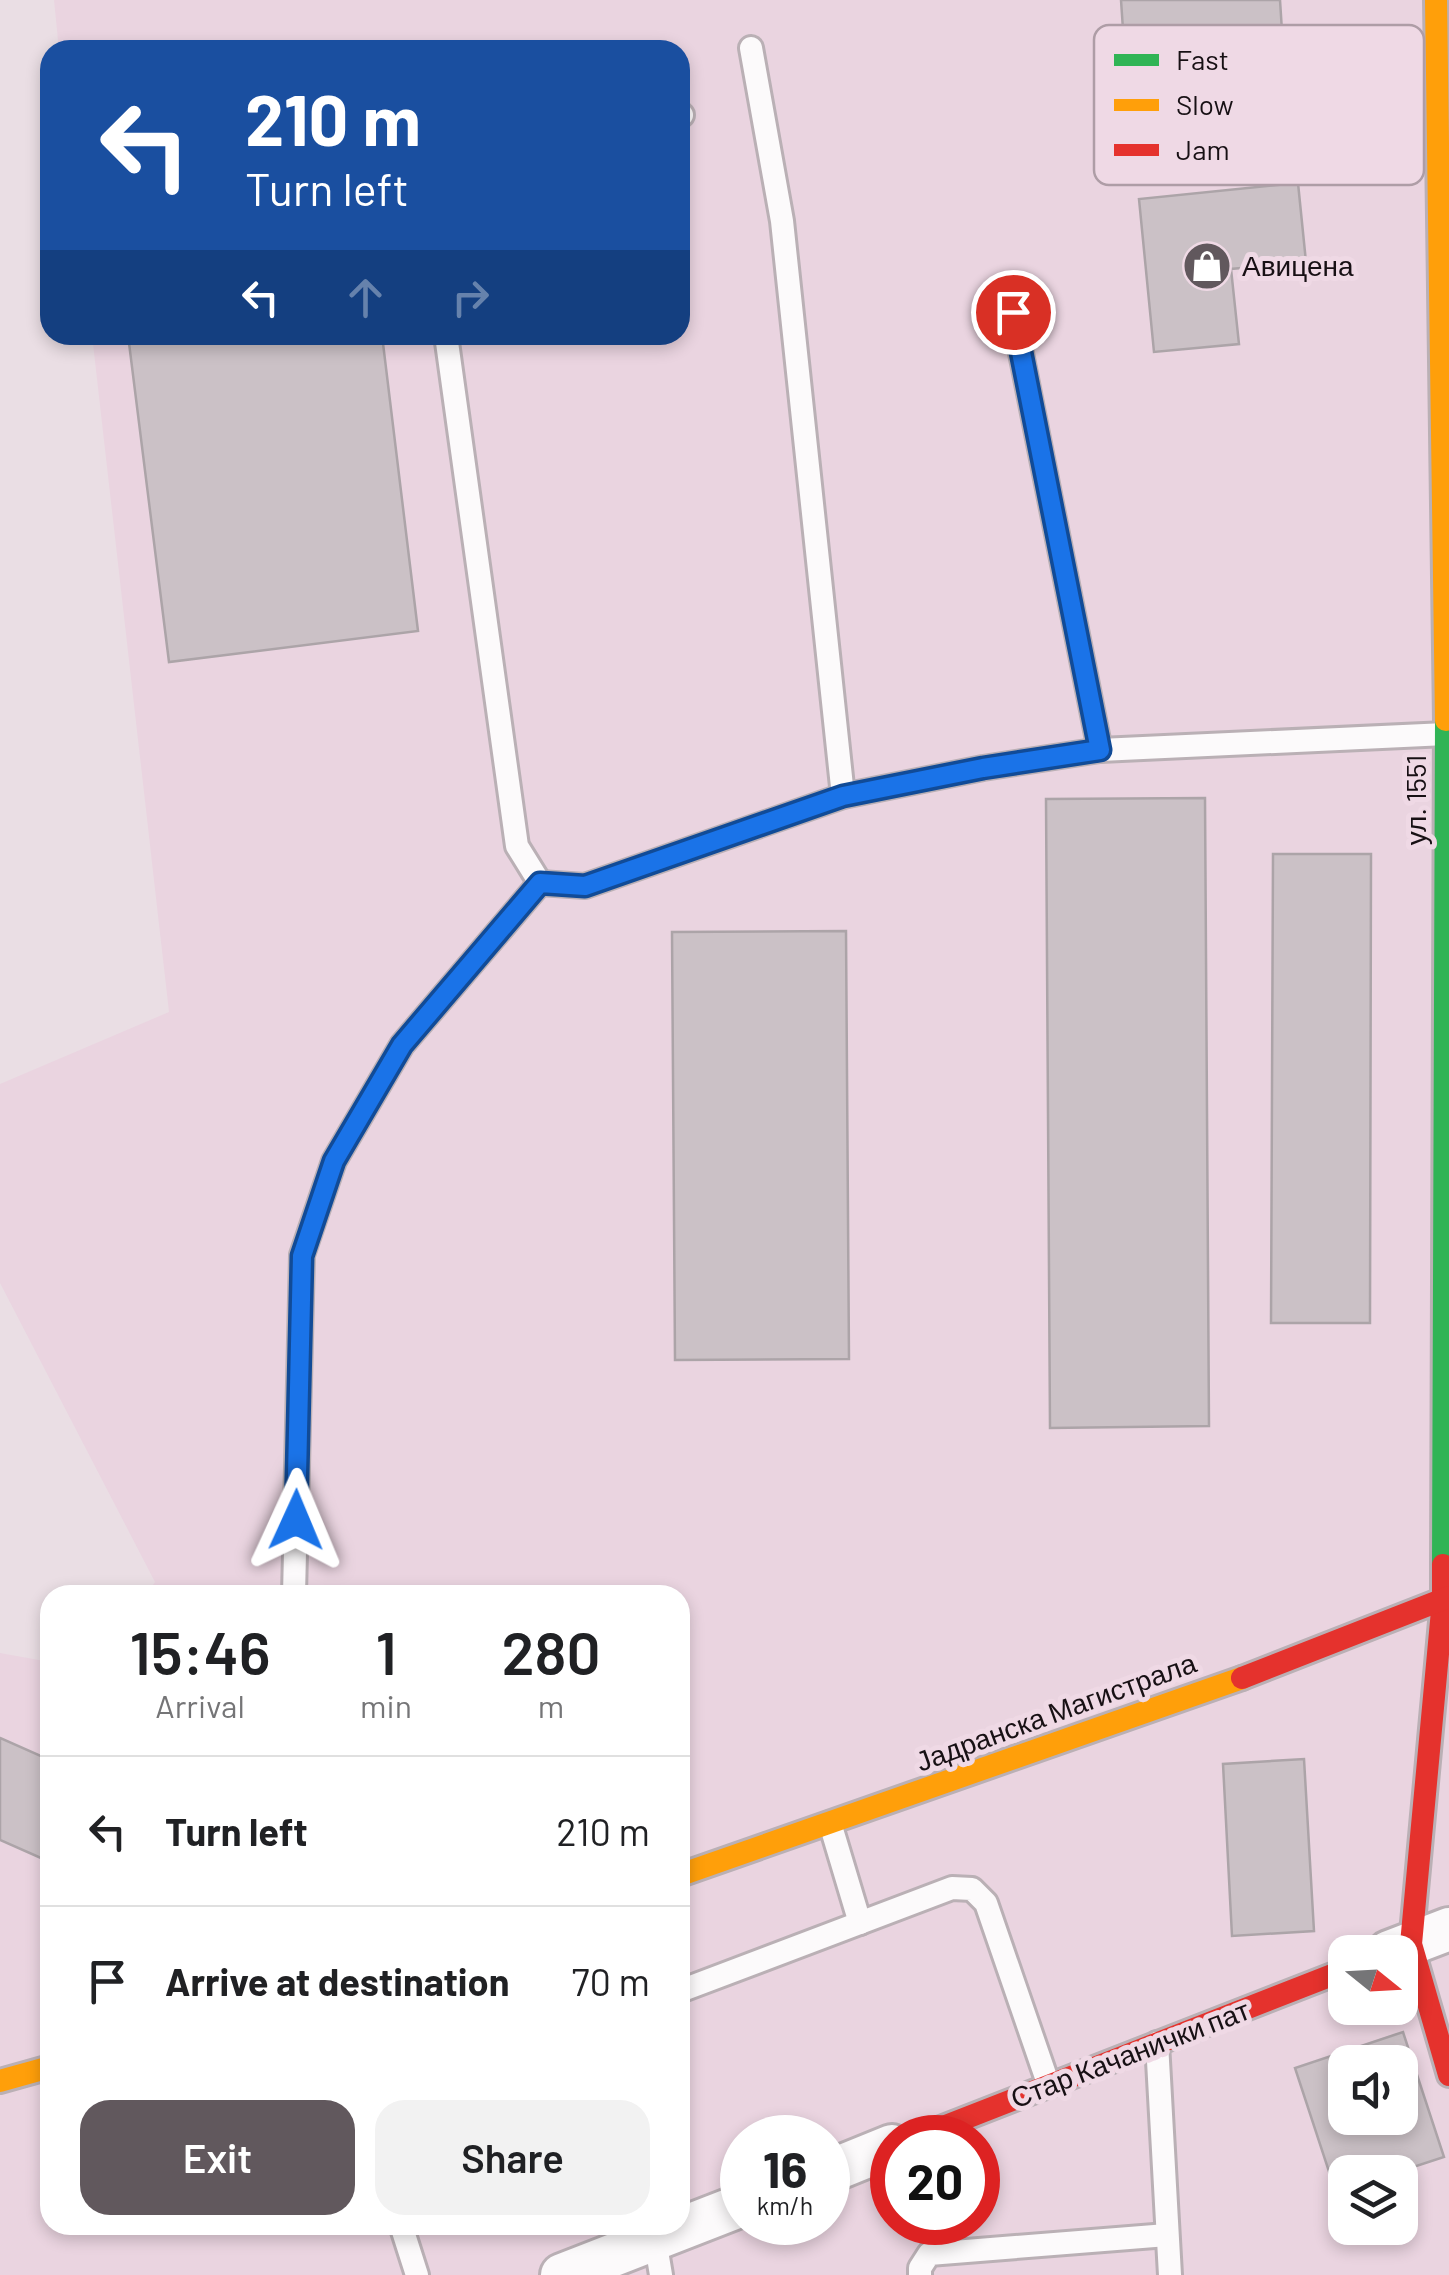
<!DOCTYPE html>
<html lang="en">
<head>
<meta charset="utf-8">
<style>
	body { margin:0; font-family:Barlow,sans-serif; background:#f2f2f2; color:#202124; height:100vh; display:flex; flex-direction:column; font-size:38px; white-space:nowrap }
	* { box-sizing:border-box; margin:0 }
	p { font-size:32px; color:#757577 }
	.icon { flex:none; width:55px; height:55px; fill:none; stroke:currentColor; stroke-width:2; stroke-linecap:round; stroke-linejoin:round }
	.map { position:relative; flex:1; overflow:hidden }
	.side { position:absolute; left:40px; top:1585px; width:650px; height:650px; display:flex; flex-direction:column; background:#fff; border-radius:30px; box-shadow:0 5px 15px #0003 }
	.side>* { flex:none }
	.guide { position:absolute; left:40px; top:40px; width:650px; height:305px; border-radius:30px; box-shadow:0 5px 15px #0003; background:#1a4fa0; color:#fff; overflow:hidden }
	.needle { width:65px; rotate:108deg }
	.buttons { position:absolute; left:1328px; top:1935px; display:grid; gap:20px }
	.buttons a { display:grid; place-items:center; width:90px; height:90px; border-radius:20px; background:#fff; box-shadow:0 5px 15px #0003; font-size:50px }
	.speed { position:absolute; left:720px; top:2115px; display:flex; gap:20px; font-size:50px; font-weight:700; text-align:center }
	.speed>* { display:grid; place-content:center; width:130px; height:130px; border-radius:50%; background:#fff; box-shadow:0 5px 15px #0003; line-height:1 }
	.speed small { font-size:25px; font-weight:400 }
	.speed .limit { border:15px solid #d22; background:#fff; color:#111 }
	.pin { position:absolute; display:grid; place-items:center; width:85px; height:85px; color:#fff; margin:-42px; border:5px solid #fff; border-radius:50%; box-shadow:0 2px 10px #0007 }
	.me { position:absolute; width:110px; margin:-55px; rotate:1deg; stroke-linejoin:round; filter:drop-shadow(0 0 8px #0008) }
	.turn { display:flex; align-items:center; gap:35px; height:210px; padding:0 40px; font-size:45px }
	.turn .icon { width:130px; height:130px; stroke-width:2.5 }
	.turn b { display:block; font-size:70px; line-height:85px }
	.lanes { display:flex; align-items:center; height:95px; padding:0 40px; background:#0003; justify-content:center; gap:50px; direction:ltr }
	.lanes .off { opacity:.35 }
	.eta { display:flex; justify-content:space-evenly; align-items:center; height:170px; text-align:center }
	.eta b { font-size:60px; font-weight:600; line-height:70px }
	.button { display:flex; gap:20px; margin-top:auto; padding:20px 40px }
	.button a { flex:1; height:115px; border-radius:30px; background:#61585d; color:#fff; font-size:40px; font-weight:600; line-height:115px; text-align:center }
	.button a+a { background:#f2f2f2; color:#202124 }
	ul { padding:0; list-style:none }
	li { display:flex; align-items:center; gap:30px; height:150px; padding:0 40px; border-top:2px solid #e0e0e0 }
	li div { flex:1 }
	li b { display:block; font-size:38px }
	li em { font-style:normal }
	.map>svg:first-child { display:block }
	.built { fill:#ead4e0; fill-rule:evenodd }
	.building { fill:#cbc1c6; stroke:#aca4a8; stroke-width:2.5; fill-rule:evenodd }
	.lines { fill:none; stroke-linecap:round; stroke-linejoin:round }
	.lane-casing { stroke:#bab0b5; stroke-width:28 }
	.street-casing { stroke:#bab0b5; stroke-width:48 }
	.fast-casing { stroke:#bab0b5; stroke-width:28 }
	.slow-casing { stroke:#bab0b5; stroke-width:28 }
	.jam-casing { stroke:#bab0b5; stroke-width:28 }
	.lane { stroke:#fcfafb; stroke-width:22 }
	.street { stroke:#fcfafb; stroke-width:42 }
	.fast { stroke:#30b455; stroke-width:22 }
	.slow { stroke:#ff9f0a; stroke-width:22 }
	.jam { stroke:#e5322d; stroke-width:22 }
	.route-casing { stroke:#114b97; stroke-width:25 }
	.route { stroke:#1a73e8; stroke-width:18 }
	.labels { text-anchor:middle; stroke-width:10; stroke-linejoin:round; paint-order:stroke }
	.poi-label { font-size:28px; fill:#171014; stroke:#efd9e5; text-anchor:start }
	.street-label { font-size:28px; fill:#171014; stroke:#efd9e5 }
	.key { fill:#efd9e5; stroke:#ae9da6; stroke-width:2.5 }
	.key-label { font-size:28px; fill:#171014 }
</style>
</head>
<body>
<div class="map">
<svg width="1449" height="2275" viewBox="0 0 1449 2275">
	<rect width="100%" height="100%" fill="#eadee4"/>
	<path class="built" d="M54,0H1449V2275H0V1653L50,1662V2225H680V1595H146L155,1582L0,1283V1084L169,1012L92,335H680V50H59ZM1345,1952H1400V2008H1345ZM1345,2062H1400V2118H1345ZM742,2138H828V2222H742ZM892,2138H978V2222H892ZM1345,2172H1400V2228H1345Z"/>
	<g class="building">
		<polygon points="1121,0 1280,0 1285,78 1127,89"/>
		<polygon points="1298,183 1306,262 1231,269 1239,344 1154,352 1139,199"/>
		<polygon points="128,335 382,335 418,631 169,662"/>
		<polygon points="1205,798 1209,1426 1050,1428 1046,799"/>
		<polygon points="1273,854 1371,854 1370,1323 1271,1323"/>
		<polygon points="846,931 849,1359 675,1360 672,932"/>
		<polygon points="0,1738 50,1760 50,1862 0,1840"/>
		<polygon points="1304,1759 1314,1931 1232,1936 1223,1764"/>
		<path d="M1403,2032L1444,2157L1398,2172H1345V2190L1336,2193L1295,2068ZM1345,2062H1400V2118H1345Z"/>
	</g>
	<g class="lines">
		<g class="lane-casing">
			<g id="lane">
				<polyline points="751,48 782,221 843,796"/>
				<polyline points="680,115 682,115"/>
				<polyline points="1013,313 1100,750"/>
				<polyline points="446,335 517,846 540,883"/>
				<polyline points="540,883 585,886 843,796 983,768 1100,750 1446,734"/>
				<polyline points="294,1595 302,1255 334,1161 402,1045 540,883"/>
				<polyline points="830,1823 860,1923"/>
				<polyline points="680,1991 952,1888 972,1889 986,1903 1049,2086"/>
				<polyline points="1157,2043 1170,2275"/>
				<polyline points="401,2225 417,2275"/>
				<polyline points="655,2239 661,2275"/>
				<polyline points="920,2275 920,2268 929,2254 1167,2235"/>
			</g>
		</g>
		<g class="street-casing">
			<g id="street">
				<polyline points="1389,1952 1449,1929"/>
				<polyline points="828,2172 892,2146"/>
				<polyline points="562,2275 742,2205"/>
			</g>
		</g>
		<g class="fast-casing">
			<polyline id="fast" points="1443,1565 1446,720"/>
		</g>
		<g class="slow-casing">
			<g id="slow">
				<polyline points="1436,0 1446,720"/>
				<polyline points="680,1875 1242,1678"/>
				<polyline points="0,2081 50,2067"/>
			</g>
		</g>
		<g class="jam-casing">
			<g id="jam">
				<polyline points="1443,1565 1443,1600 1411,1944 1449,2075"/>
				<polyline points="1242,1678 1449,1597"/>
				<polyline points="915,2138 1345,1970"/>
			</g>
		</g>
		<use href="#lane" class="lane"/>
		<use href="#street" class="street"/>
		<use href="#fast" class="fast"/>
		<use href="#slow" class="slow"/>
		<use href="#jam" class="jam"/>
	</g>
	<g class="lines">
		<g class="route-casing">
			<polyline id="route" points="296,1520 302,1256 334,1161 402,1045 540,883 585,886 843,796 983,768 1100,750 1013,312"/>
		</g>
		<use href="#route" class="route"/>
	</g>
	<defs>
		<g id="shop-disc" transform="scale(2.5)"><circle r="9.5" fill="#61585d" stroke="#efd9e5"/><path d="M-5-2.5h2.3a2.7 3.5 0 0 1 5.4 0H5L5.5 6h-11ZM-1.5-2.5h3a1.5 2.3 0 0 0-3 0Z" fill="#fff"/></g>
	</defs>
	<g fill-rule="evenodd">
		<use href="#shop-disc" x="1207" y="266"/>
	</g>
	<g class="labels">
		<g class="poi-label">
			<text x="1242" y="276">Авицена</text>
		</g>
		<g class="street-label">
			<text transform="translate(1416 800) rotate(-90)" y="10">ул. 1551</text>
			<text transform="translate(1056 1712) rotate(-20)" y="10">Јадранска Магистрала</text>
			<text transform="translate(1130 2054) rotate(-21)" y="10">Стар Качанички пат</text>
		</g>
	</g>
	<rect x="1094" y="25" width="330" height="160" rx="15" class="key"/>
	<rect x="1114" y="54" width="45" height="12" fill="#30b455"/>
	<rect x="1114" y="99" width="45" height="12" fill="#ff9f0a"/>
	<rect x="1114" y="144" width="45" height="12" fill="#e5322d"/>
	<g class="key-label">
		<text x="1176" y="70">Fast</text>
		<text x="1176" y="115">Slow</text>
		<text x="1176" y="160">Jam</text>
	</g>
</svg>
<div class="buttons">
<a><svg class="needle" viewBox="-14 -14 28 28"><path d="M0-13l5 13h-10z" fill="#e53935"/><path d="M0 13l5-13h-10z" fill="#757577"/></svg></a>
<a><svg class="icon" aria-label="sound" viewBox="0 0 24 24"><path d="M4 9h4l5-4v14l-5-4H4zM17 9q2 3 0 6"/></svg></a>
<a><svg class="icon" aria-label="layers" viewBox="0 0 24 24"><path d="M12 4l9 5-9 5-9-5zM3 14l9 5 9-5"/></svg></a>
</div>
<div class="speed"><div>16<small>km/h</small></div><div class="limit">20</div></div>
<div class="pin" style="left:1013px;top:312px;background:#d93025"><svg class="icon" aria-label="arrive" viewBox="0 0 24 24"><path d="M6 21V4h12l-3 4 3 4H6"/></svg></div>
<svg class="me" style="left:296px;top:1520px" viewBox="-20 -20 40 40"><path d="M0-17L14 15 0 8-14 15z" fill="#1a73e8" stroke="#fff" stroke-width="4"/></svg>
<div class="guide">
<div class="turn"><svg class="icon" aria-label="left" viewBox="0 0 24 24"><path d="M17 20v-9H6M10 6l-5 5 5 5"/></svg><div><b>210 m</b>Turn left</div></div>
<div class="lanes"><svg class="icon" aria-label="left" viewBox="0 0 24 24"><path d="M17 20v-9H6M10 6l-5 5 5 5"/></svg><svg class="icon off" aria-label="ahead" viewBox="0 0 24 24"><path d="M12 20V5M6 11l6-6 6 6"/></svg><svg class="icon off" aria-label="right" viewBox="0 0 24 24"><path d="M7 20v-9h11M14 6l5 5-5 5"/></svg></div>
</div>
<section class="side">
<div class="eta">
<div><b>15:46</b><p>Arrival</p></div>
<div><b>1</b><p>min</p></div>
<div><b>280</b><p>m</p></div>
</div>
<ul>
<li><svg class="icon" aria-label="left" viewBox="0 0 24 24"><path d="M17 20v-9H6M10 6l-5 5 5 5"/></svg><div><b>Turn left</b></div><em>210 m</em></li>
<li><svg class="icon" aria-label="arrive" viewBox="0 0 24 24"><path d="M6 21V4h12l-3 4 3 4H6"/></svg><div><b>Arrive at destination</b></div><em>70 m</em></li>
</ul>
<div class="button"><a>Exit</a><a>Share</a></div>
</section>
</div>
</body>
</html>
